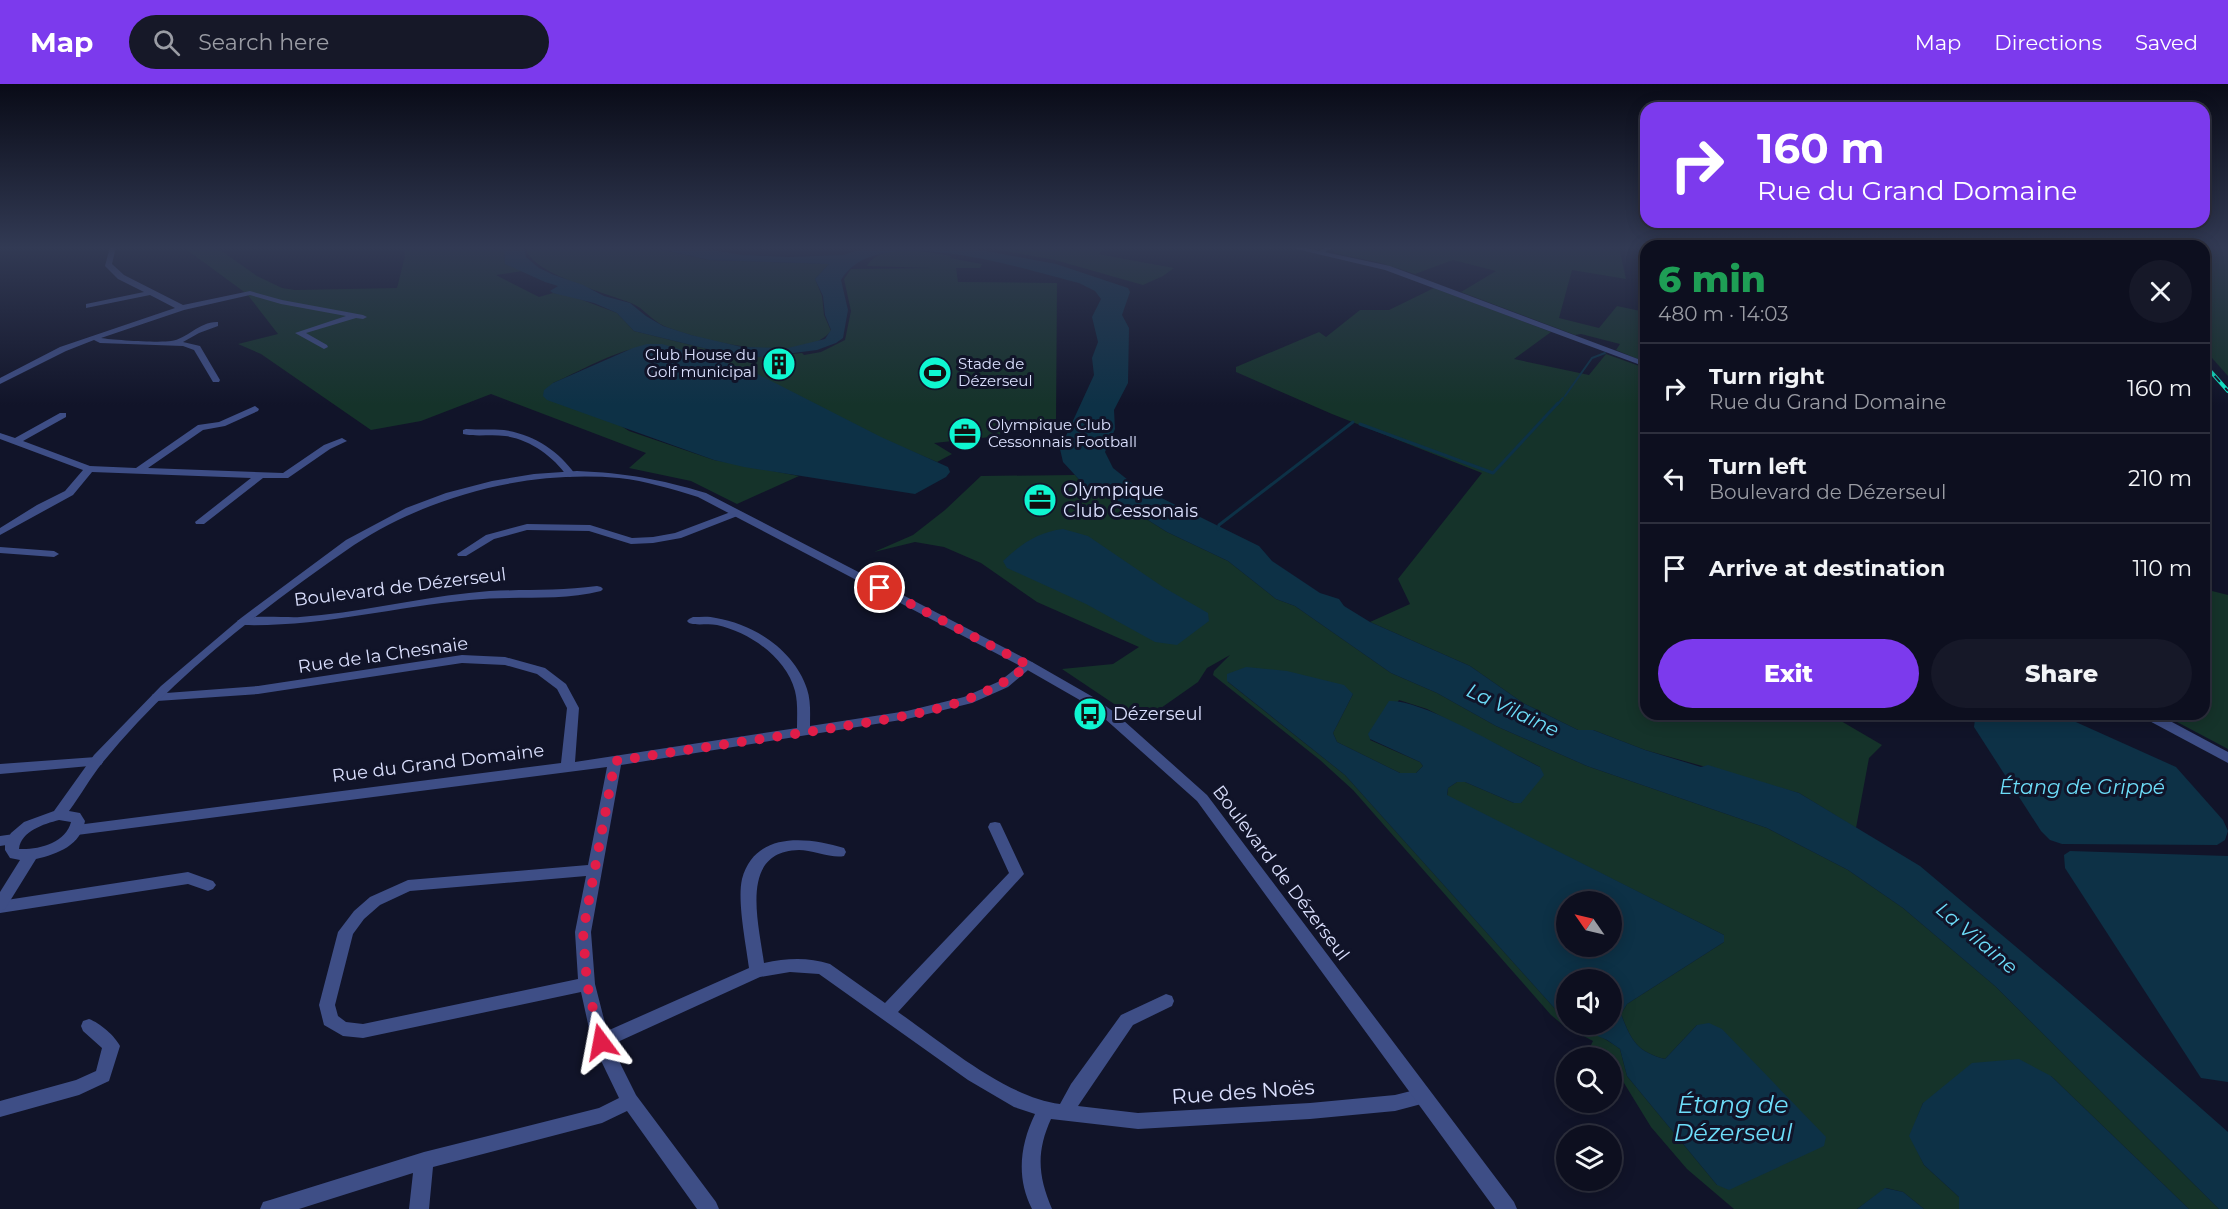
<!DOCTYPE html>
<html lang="en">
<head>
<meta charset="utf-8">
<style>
	body { margin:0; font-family:Montserrat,sans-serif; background:#161828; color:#f1f3f6; height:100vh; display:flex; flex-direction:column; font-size:22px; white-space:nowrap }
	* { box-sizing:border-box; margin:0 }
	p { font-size:20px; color:#9a9ca4 }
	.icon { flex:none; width:33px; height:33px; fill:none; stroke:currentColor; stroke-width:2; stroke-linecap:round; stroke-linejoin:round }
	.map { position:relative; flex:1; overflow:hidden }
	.panel { position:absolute; left:1640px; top:156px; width:570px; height:480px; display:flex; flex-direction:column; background:#0d0f1f; border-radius:18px; box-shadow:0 3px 15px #0003,0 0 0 2px #2d2f3d }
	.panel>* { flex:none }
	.top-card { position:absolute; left:1640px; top:18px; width:570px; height:126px; border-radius:18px; box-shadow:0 3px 15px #0003,0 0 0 2px #2d2f3d; background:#7c3aed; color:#fff; overflow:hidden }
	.needle { width:39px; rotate:304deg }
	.controls { position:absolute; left:1556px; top:807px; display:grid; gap:12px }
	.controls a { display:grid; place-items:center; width:66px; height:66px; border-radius:50%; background:#0d0f1f; box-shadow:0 3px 15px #0003,0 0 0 2px #2d2f3d; font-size:30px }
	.pin { position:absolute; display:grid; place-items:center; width:51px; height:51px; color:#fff; margin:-26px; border:3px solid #fff; border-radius:50%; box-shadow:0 2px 6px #0007 }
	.me { position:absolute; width:66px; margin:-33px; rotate:347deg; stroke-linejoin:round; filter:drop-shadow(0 0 4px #0008) }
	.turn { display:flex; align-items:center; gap:21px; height:126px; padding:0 18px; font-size:27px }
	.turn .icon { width:78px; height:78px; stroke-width:2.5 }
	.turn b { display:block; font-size:42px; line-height:51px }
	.round { display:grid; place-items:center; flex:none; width:63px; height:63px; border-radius:32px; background:#161828 }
	.headline { display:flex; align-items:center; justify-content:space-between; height:102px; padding:0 18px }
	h1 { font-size:36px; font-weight:800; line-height:45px; color:#1e9e55 }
	.cta { display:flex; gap:12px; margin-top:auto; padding:12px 18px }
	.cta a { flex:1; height:69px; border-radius:36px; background:#7c3aed; color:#fff; font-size:24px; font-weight:800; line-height:69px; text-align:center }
	.cta a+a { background:#161828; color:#f1f3f6 }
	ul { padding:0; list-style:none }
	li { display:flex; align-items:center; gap:18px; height:90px; padding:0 18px; border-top:2px solid #2d2f3d }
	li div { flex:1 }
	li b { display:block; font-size:22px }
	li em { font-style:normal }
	header { display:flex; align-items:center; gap:36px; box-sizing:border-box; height:84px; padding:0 30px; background:#7c3aed; color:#fff }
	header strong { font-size:28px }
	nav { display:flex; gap:33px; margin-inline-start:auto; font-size:21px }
	.search { width:420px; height:54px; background:#161828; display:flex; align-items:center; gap:15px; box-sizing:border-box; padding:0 21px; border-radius:33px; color:#9a9ca4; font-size:22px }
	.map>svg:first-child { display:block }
	.green { fill:#15332a; fill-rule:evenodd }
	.water { fill:#0d3146; fill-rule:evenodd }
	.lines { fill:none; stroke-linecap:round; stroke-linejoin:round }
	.stream-far1 { stroke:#0d3146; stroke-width:2 }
	.stream { stroke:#0d3146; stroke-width:3 }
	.minor { fill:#3e4e86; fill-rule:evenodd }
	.tertiary { fill:#3e4e86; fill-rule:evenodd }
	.rail-casing { stroke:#0ff6d1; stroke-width:4 }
	.rail { stroke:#111429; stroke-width:2; stroke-dasharray:8; stroke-linecap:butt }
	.route { stroke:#e11d48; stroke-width:10; stroke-dasharray:0 18 }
	.labels { text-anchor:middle; stroke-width:6; stroke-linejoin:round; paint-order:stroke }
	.far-poi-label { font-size:15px; fill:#dbe0fe; stroke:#111429; text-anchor:start }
	.poi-label { font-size:18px; fill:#dbe0fe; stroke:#111429; text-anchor:start }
	.street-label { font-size:18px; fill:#dbe0fe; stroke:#111429 }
	.water-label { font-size:20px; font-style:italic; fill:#6dddf9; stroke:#111429 }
	.near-street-label { font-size:21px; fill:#dbe0fe; stroke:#111429 }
	.near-water-label { font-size:24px; font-style:italic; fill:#6dddf9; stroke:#111429 }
</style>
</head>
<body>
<header>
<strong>Map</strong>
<div class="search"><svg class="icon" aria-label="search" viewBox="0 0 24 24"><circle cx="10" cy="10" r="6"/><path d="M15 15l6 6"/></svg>Search here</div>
<nav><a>Map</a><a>Directions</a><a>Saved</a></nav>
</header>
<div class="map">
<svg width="2228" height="1125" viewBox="0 0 2228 1125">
	<rect width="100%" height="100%" fill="#111429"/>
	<g class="green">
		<path d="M183,163H216L257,192L282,204L295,206L397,204L405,172L403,163H504L505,180L523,187L496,191L539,213L553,209L569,211L617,229L634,247L736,272L763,273L802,269L804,271L821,268L845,256L851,227L844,195L851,185L931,184L867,182C880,158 929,168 951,172L950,174L982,180L980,184H956L958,198L1057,199L1056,339L1001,340L1000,352L934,359L952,370L937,378L662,261C625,260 587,284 553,299L629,347L714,376L799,392L737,420L691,397L629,384L646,369L491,310L421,337L371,346L261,270L238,260L278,250L247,210Z"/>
		<path d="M526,163H650L708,176L829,180L815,195L822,212L824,231L831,247C802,282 701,257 664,242C651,236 644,224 631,219C609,210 526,188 526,163Z"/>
		<polygon points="983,163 1107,163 1098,170 1174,184 1163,192 1143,201 1055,176"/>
		<polygon points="1341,163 1619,163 1626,195 1572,186 1559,234 1599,244 1617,222 1645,228 1645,278 1616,266 1620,260 1581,250 1575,251 1461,208 1496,187 1453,176 1415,190 1381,179 1334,169 1334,165"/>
		<polygon points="2204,163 2228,163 2228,292 2204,265"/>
		<polygon points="1434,204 1551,248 1514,275 1589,291 1606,270 1645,284 1646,512 1638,517 1645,521 1646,630 1829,630 1882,661 1869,674 1856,744 1799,709 1645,666 1593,646 1578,646 1523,619 1470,582 1370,538 1410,520 1398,495 1482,389 1332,330 1236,288 1236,283 1319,248 1326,253 1360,226 1389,226"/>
		<path d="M1075,391L1086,403L1116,416L1167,448L1228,477L1276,515L1295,522L1391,589L1437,609L1496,642L1587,682L1767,744L1848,786L1903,824L1995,902L2219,1125H2189L2051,992L1923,1019L1910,1052L1924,1081L1959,1113V1125H1924L1903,1108L1886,1104L1857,1125H1734L1687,1085L1651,1043L1616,986L1611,985V974L1592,973L1589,965L1593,957L1563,941L1551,931L1353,706L1320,676L1213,591L1214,587L1230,571L1207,584L1198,598L1141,638L1062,585L1113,580L1139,563L1037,518L981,479L944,463L915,458L874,468L913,451L945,426L981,392ZM1228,598L1353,610L1333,649L1337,658L1400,689H1416L1423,682L1420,678L1370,656L1399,616L1427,625L1540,683L1521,719H1514L1465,698H1457L1448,704L1447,712L1724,851V858L1627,920L1621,930C1631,956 1637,968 1665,975L1697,941L1717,1101L1627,992L1620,965C1606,955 1584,941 1566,940V937L1345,691Z"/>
		<polygon points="2204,505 2228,511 2228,665 2162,630 2204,630"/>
	</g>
	<g class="water">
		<path d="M504,163H524L526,173L539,184L554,191L583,201L604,212L630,219L646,232L663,242L691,251L742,263L788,264L825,255L831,246L825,231L823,212L815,195L829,180L709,176L652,163H695L742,171L789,173L843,171L869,163H965L1056,180L1128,204L1130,208L1122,231L1129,244L1128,299L1114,326L1115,345L1105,368L1113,384L1133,400L1259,462L1272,477L1320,509L1339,515L1344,522L1370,538L1470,582L1523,619L1578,646H1593L1645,666L1701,683L1708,681L1799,709L1920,782L2060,900L2228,1048V1125H2219L1995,902L1903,824L1848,786L1767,744L1587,682L1496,642L1437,609L1391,589L1295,522L1276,515L1228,477L1167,448L1116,416L1086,403L1063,378L1060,365L1094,291L1092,274L1098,258L1092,233L1101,215L1095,207L1079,199C1025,186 876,135 841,196L848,226L843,254L836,259L817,266L763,273L736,272L634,247L617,229L594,219L553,209L550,207L558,202L545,198L505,180Z"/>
		<polygon points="647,260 662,260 750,286 881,353 948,383 950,388 946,393 915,410 744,383 714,376 547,316 543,312 544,306 553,299 633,264"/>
		<path d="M1063,445L1088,452L1163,503L1208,529L1209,537L1177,561L1155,558L1086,520L1007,484L1003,477C1021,460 1038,448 1063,445Z"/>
		<path d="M1246,583L1287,587L1344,601L1353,610L1333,649L1337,658L1400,689H1416L1423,682L1420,678L1370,655L1368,650L1389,617C1421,614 1507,667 1540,683L1544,691L1521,719H1514L1465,698H1457L1448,704L1447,711L1724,851V858L1627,920L1621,930C1631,956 1637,968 1665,975L1697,941L1709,939L1722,945L1826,1053L1824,1062L1729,1106L1717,1101L1627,992L1620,965L1607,956L1572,941L1611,940V896H1566V937L1345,691L1227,597V590ZM1566,818H1611V862H1566Z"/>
		<polygon points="1995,630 2058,630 2176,683 2223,736 2228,747 2225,756 2217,761 2062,760 2050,756 2041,747 1974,643 1975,635"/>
		<polygon points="2070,767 2228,772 2228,998 2201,994 2065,784 2064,771"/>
		<polygon points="2019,975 2051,992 2189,1125 1959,1125 1959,1113 1924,1081 1909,1052 1923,1019 1972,979"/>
		<polygon points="1885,1104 1903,1108 1924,1125 1857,1125"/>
	</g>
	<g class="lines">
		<g class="stream-far1">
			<polyline points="1565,312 1592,274 1605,269"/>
			<polyline points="1557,321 1563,314"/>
		</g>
		<g class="stream">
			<polyline points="1360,340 1493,389 1558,319"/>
			<polyline points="1218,445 1219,441 1353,338"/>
		</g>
		<g class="minor">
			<path d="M110,163H116L112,180L124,191L183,221L250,207L282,216L363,231L367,233L363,235L356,234L306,249L327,261L328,263L324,265L295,249L346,232L281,220L250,211L184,226L101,254C112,256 159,259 171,257C187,255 200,237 218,238V242L199,249L183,258L200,262L220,296L219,298H213L194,266L183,262L100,259L94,256L66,267L0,300V294L60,263L175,224L150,211L86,224V220L144,208L118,195L105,182Z"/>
			<polygon points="1325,163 1333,163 1322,170 1318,170 1318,168"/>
			<polygon points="255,322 259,325 258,327 225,342 203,346 148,384 283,389 324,361 342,354 347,357 330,365 288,394 263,394 204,440 196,440 195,438 251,394 92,388 73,411 0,451 0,444 37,421 65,407 83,386 0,355 0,349 15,354 60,329 66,329 66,333 23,357 90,382 136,384 198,341 219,338"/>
			<path d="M466,345C479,346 492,345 504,346C533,350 559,367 575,390L570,393L567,392C553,372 529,355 505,352C491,350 477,353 463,350V346Z"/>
			<polygon points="736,426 741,429 740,431 681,454 653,459 631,460 589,447 527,446 494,455 466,472 458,472 457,470 486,451 527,440 590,441 632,454 653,453 675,449"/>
			<polygon points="0,463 54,467 59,470 54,473 0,469"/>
			<path d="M597,502L601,503L603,505L601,507C558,518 513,511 469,516C393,523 320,543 243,541L237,537C245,530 287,534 300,533C357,529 412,515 469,509C511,504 554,508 597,502Z"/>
			<path d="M693,533C701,533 709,532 716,534C754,540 795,567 807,605C811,617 810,630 810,642L907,627L964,613L1000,597L1024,578H1032L1034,581L1008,603L972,619L907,635L621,681L591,848L595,900L607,947L749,884C746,860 737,817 742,795C755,747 807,753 844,764L846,768L844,772C833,775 812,766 799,766C738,767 759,840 764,879C787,874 808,873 830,880L885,919L1009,789L988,743L990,739L995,738L1000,739L1002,743L1024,790L898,928C943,959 1005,1013 1060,1020L1071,1000L1121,931L1166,910L1172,912L1174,917L1172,922L1133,941L1078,1022L1138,1029L1310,1019L1395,1011L1423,1004L1429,1006L1432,1012L1429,1018L1395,1027L1310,1035L1138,1045L1051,1035C1036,1068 1038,1092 1052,1125H1032C1016,1094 1020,1061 1035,1030L1014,1023L968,996L819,890L790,888L760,893L611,961L636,1011L716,1118L719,1125H697L627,1027L602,1039L433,1083L429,1125H409L413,1089L299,1125H260L263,1118L270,1116L424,1068L599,1024L619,1014L592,958L581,908L363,954L343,952L324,941L319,921L338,848L354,827L370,813L408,796L588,781L607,683L77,751L72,750L70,746L72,742L77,741L561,679L567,624L557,605L537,590L505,581L462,579L258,610L157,617L153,616L151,613L153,610L258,602L462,571L505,573L545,584L566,600L579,624L575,678L797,644C797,632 798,619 795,607C786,573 749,548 717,541C707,539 698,542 689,539L687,537L689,535ZM586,792L575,848L578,895L363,940L346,938L338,932L335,921L353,850L364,835L380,821L410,807Z"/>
			<polygon points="96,673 101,675 103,678 101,681 0,690 0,680"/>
			<polygon points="14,750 19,751 21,755 19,759 0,762 0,752"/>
			<polygon points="188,788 213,797 216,801 213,805 208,807 188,800 0,829 0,817"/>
			<path d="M89,935C100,939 115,952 120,962L109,997L79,1011L0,1033V1017L76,996L96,987L102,964L83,947L81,942L83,937Z"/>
		</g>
		<g class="tertiary">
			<polygon points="1288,163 1301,163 1390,182 1646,278 1646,283 1385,186"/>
			<path d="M577,387C626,389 659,395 706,409L1032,578L1093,613L1114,628L1207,711L1514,1118L1517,1125H1495L1197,717L1104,634L1085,619L1024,584L698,413C672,405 646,397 619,394C527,386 431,411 354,461C264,523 172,593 103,678C90,694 81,711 69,727L80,729L85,737C81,761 58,770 36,775L5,825L0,827V808L20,776L10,774L5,766V759L11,749L24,738L54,727L94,671L161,602L241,534L346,456L406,424L446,409L492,397L534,390ZM59,736L71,738C66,759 38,766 19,765C21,747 44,740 59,736Z"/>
			<polygon points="2141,630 2157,630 2228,668 2228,679 2142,633"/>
		</g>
		<g class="rail-casing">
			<polyline id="rail" points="2204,280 2228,307"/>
		</g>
		<use href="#rail" class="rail"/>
	</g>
	<linearGradient id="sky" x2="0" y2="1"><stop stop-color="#090b17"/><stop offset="0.51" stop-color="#323a54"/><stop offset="1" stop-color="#323a54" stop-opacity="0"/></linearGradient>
	<rect width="2228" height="321" fill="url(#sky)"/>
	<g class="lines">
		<path class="route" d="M601,958L587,900L583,848L615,677C685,666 756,656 827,645C896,633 973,627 1028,581L880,504"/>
	</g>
	<defs>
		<g id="building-disc" transform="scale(1.725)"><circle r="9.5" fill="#0ff6d1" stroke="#111429"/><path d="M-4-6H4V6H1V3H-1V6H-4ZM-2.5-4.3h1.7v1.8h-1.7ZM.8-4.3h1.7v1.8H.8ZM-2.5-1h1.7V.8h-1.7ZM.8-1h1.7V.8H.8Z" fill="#111"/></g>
		<g id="stadium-disc" transform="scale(1.725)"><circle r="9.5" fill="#0ff6d1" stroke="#111429"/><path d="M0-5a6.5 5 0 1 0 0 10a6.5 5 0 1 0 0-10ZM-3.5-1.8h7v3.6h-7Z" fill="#111"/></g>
		<g id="office-disc" transform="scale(1.725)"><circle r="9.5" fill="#0ff6d1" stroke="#111429"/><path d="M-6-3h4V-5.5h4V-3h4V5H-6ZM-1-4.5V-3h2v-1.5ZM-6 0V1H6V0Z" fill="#111"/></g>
		<g id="bus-disc" transform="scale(1.725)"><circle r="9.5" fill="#0ff6d1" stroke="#111429"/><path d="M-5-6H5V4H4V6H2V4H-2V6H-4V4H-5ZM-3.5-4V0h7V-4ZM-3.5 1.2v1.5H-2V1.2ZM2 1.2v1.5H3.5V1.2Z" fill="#111"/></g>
	</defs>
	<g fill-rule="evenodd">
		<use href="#building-disc" x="779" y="280"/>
		<use href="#stadium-disc" x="935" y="289"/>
		<use href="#office-disc" x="965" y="350"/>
		<use href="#office-disc" x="1040" y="416"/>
		<use href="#bus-disc" x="1090" y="630"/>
	</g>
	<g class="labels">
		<g class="far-poi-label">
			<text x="756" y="276" text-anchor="end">Club House du<tspan x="756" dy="17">Golf municipal</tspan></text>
			<text x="958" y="285">Stade de<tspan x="958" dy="17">Dézerseul</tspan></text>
			<text x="988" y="346">Olympique Club<tspan x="988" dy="17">Cessonnais Football</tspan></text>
		</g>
		<g class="poi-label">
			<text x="1063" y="412">Olympique<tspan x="1063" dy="21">Club Cessonais</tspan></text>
			<text x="1113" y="636">Dézerseul</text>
		</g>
		<g class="street-label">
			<text transform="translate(400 503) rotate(-7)" y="6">Boulevard de Dézerseul</text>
			<text transform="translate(383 571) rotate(-8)" y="6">Rue de la Chesnaie</text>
			<text transform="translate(438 679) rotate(-7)" y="6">Rue du Grand Domaine</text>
			<text transform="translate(1281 789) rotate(53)" y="6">Boulevard de Dézerseul</text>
		</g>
		<g class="water-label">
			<text transform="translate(1513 626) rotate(25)" y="7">La Vilaine</text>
			<text x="2082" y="710">Étang de Grippé</text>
			<text transform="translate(1977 854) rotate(40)" y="7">La Vilaine</text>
		</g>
		<g class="near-street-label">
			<text transform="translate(1243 1008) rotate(-4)" y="7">Rue des Noës</text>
		</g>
		<g class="near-water-label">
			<text x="1733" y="1029">Étang de<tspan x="1733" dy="28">Dézerseul</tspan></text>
		</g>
	</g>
</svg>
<div class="controls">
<a><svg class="needle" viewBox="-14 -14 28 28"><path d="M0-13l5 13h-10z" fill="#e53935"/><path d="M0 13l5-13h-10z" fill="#9a9ca4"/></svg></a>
<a><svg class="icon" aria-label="sound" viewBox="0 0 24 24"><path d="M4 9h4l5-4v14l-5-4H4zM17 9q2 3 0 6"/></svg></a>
<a><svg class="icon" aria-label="search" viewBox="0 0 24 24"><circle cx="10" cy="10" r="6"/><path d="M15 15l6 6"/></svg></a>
<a><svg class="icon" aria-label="layers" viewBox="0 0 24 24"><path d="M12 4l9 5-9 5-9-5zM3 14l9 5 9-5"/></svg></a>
</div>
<div class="pin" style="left:880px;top:504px;background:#d93025"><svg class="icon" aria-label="arrive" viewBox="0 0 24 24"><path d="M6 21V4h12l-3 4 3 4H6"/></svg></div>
<svg class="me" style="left:601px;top:958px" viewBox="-20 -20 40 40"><path d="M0-17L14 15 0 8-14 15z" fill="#e11d48" stroke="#fff" stroke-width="4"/></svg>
<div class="top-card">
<div class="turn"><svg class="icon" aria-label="right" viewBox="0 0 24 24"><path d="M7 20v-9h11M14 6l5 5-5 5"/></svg><div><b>160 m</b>Rue du Grand Domaine</div></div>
</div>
<section class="panel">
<div class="headline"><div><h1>6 min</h1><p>480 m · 14:03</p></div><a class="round"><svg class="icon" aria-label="close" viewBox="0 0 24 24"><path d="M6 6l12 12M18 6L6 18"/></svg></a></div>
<ul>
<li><svg class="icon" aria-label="right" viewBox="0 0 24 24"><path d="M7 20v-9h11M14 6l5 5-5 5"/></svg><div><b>Turn right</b><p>Rue du Grand Domaine</p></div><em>160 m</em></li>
<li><svg class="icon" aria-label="left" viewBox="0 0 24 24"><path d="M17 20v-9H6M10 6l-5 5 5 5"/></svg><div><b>Turn left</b><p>Boulevard de Dézerseul</p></div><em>210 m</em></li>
<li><svg class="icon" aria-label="arrive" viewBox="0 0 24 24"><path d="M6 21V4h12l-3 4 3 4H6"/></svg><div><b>Arrive at destination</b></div><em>110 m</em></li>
</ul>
<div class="cta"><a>Exit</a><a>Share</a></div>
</section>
</div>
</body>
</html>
